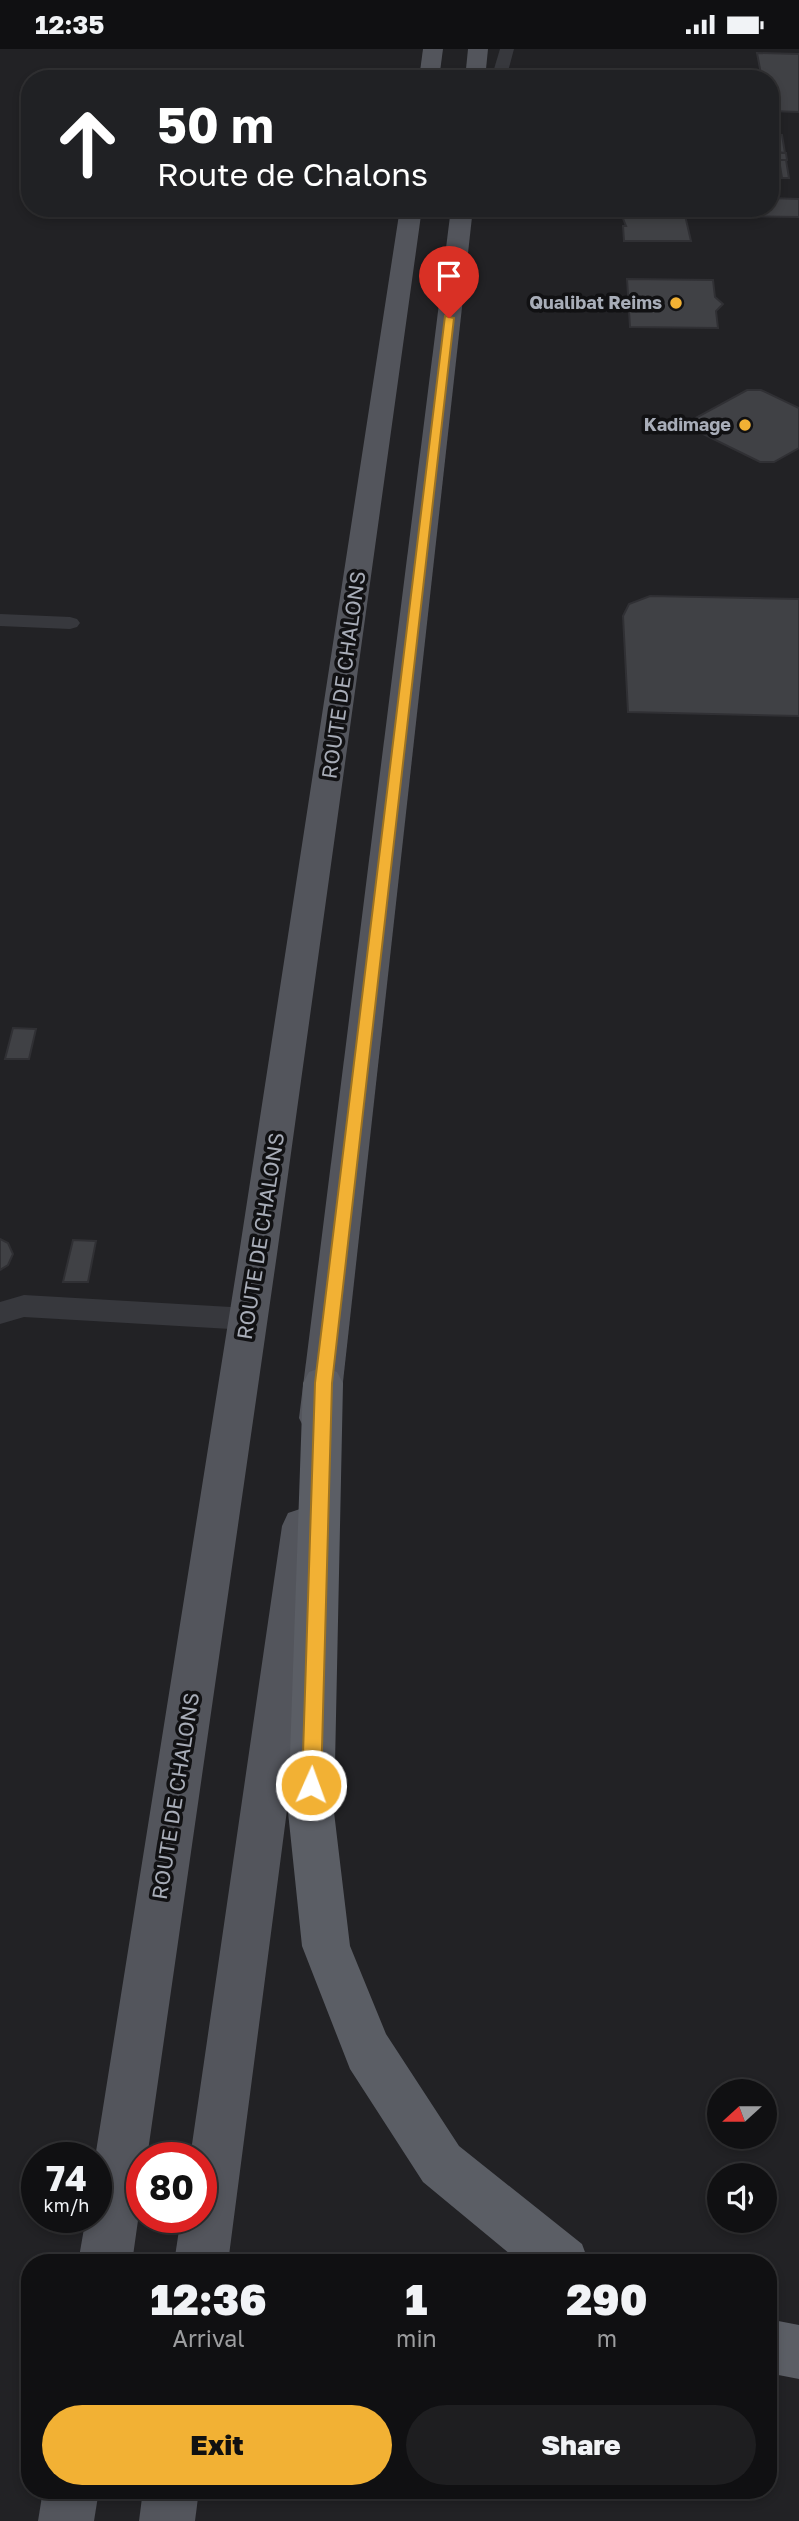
<!DOCTYPE html>
<html lang="en">
<head>
<meta charset="utf-8">
<style>
	body { margin:0; font-family:"Golos Text",sans-serif; background:#1e1e20; color:#f1f3f6; height:100vh; display:flex; flex-direction:column; font-size:26px; white-space:nowrap }
	* { box-sizing:border-box; margin:0 }
	p { font-size:23px; color:#9c9d9f }
	.icon { flex:none; width:38px; height:38px; fill:none; stroke:currentColor; stroke-width:2; stroke-linecap:round; stroke-linejoin:round }
	.map { position:relative; flex:1; overflow:hidden }
	.sheet { position:absolute; left:21px; top:2205px; width:756px; height:245px; display:flex; flex-direction:column; background:#101012; border-radius:28px; box-shadow:0 4px 10px #0003,0 0 0 2px #303032 }
	.sheet>* { flex:none }
	.guide { position:absolute; left:21px; top:21px; width:758px; height:147px; border-radius:28px; box-shadow:0 4px 10px #0003,0 0 0 2px #303032; background:#202124; color:#fff; overflow:hidden }
	.needle { width:46px; rotate:249deg }
	.fabs { position:absolute; left:707px; top:2030px; display:grid; gap:14px }
	.fabs a { display:grid; place-items:center; width:70px; height:70px; border-radius:50%; background:#101012; box-shadow:0 4px 10px #0003,0 0 0 2px #303032; font-size:35px }
	.speed { position:absolute; left:21px; top:2093px; display:flex; gap:14px; font-size:35px; font-weight:700; text-align:center }
	.speed>* { display:grid; place-content:center; width:91px; height:91px; border-radius:50%; background:#101012; box-shadow:0 4px 10px #0003,0 0 0 2px #303032; line-height:1 }
	.speed small { font-size:18px; font-weight:400 }
	.speed .limit { border:10px solid #d22; background:#fff; color:#111 }
	.pin { position:absolute; display:grid; place-items:center; width:60px; height:60px; color:#fff; margin:-72px -30px; border-radius:50% 50% 50% 0; rotate:-45deg; box-shadow:0 0 7px #0007 }
	.pin .icon { rotate:45deg }
	.me { position:absolute; width:77px; margin:-38px; rotate:2deg; stroke-linejoin:round; filter:drop-shadow(0 0 5px #0008) }
	.turn { display:flex; align-items:center; gap:24px; height:147px; padding:0 21px; font-size:32px }
	.turn .icon { width:91px; height:91px; stroke-width:2.5 }
	.turn b { display:block; font-size:49px; line-height:60px }
	.eta { display:flex; justify-content:space-evenly; align-items:center; height:119px; text-align:center }
	.eta b { font-size:42px; font-weight:800; line-height:49px }
	.primary-button { display:flex; gap:14px; margin-top:auto; padding:14px 21px }
	.primary-button a { flex:1; height:80px; border-radius:42px; background:#f2b134; color:#111; font-size:28px; font-weight:800; line-height:80px; text-align:center }
	.primary-button a+a { background:#1e1e20; color:#f1f3f6 }
	.status { display:flex; justify-content:space-between; align-items:center; height:49px; padding:0 35px; background:#101012; direction:ltr }
	.status svg { height:19px; fill:currentColor }
	.map>svg:first-child { display:block }
	.built { fill:#222225; fill-rule:evenodd }
	.building { fill:#404145; stroke:#303034; stroke-width:2 }
	.lines { fill:none; stroke-linecap:round; stroke-linejoin:round }
	.service { fill:#37383d; fill-rule:evenodd }
	.primary { fill:#53555c; fill-rule:evenodd }
	.trunk { fill:#5b5e65; fill-rule:evenodd }
	.route { fill:#f2b134; stroke:#9d7322; stroke-width:2 }
	.poi-dot { fill:#f2b134; stroke:#111113; stroke-width:2.5 }
	.labels { text-anchor:middle; stroke-width:7; stroke-linejoin:round; paint-order:stroke }
	.far-poi-label { font-size:18px; font-weight:bold; fill:#a8adb8; stroke:#111113; text-anchor:end }
	.street-label { font-size:21px; fill:#a8adb8; stroke:#111113 }
</style>
</head>
<body>
<div class="status"><b>12:35</b><svg viewBox="0 0 49 12"><path d="M0 12V9h3v3zM5 12V6h3v6zM10 12V3h3v9zM15 12V0h3v12zM26 1h20v11H26zM47 4h2v5h-2z"/></svg></div>
<div class="map">
<svg width="799" height="2472" viewBox="0 0 799 2472">
	<rect width="100%" height="100%" fill="#161618"/>
	<path class="built" d="M0,0H799V2472H0ZM30,30H770V159H30ZM719,2042H765V2088H719ZM37,2109H96V2168H37ZM142,2109H201V2168H142ZM719,2126H765V2172H719ZM30,2214H768V2441H30Z"/>
	<g class="building">
		<polygon points="757,4 799,5 799,63 770,62 770,30 600,30 600,23 761,25"/>
		<polygon points="770,86 774,86 777,103 786,104 787,111 779,111 782,129 770,129"/>
		<polygon points="774,86 782,86 785,104 777,103"/>
		<polygon points="779,111 786,111 789,129 782,129"/>
		<polygon points="770,149 799,150 799,168 732,167 731,159 770,159"/>
		<polygon points="624,162 684,162 691,192 624,192 623,177 626,177 622,167"/>
		<polygon points="627,230 713,231 715,248 723,255 716,262 718,279 630,278"/>
		<polygon points="747,341 761,341 799,359 799,399 774,413 760,413 691,379 690,372"/>
		<polygon points="650,547 799,550 799,667 628,663 623,567 629,555"/>
		<polygon points="13,979 36,980 29,1010 5,1010"/>
		<polygon points="0,1190 8,1194 13,1205 8,1216 0,1221"/>
		<polygon points="73,1191 96,1192 88,1233 63,1233"/>
	</g>
	<g class="lines">
		<g class="service">
			<polygon points="500,0 514,0 506,30 491,30"/>
			<polygon points="0,565 70,568 77,570 80,574 77,578 70,580 0,577"/>
			<polygon points="24,1246 248,1259 258,1262 262,1270 258,1278 248,1281 24,1268 0,1275 0,1253"/>
		</g>
		<g class="primary">
			<polygon points="423,0 443,0 439,30 419,30"/>
			<polygon points="468,0 488,0 485,30 465,30"/>
			<polygon points="400,159 422,159 277,1205 147,2109 142,2109 142,2143 132,2214 78,2214 86,2168 96,2168 95,2109 239,1205"/>
			<polygon points="451,159 473,159 339,1369 333,1381 319,1386 305,1381 299,1369"/>
			<polygon points="303,1459 318,1464 324,1477 228,2214 174,2214 181,2168 201,2168 201,2109 190,2109 282,1477 288,1464"/>
			<polygon points="43,2441 99,2441 94,2472 38,2472"/>
			<polygon points="143,2441 199,2441 195,2472 139,2472"/>
		</g>
		<g class="trunk">
			<polygon points="323,1318 337,1323 343,1334 334,1763 350,1897 386,1985 459,2097 582,2195 589,2214 521,2214 423,2133 350,2020 302,1897 288,1763 303,1334 309,1323"/>
			<polygon points="768,2270 799,2276 799,2330 768,2324"/>
		</g>
	</g>
	<polygon class="route" points="445,267 454,269 332,1334 321,1736 318,1742 311,1745 305,1742 302,1736 315,1334"/>
	<g class="poi-dot">
		<circle cx="676" cy="254" r="7"/>
		<circle cx="745" cy="376" r="7"/>
	</g>
	<g class="labels">
		<g class="far-poi-label">
			<text x="662" y="260">Qualibat Reims</text>
			<text x="731" y="382">Kadimage</text>
		</g>
		<g class="street-label">
			<text transform="translate(344 626) rotate(-82)" y="7">ROUTE DE CHALONS</text>
			<text transform="translate(261 1187) rotate(-81)" y="7">ROUTE DE CHALONS</text>
			<text transform="translate(176 1747) rotate(-81)" y="7">ROUTE DE CHALONS</text>
		</g>
	</g>
</svg>
<div class="fabs">
<a><svg class="needle" viewBox="-14 -14 28 28"><path d="M0-13l5 13h-10z" fill="#e53935"/><path d="M0 13l5-13h-10z" fill="#9c9d9f"/></svg></a>
<a><svg class="icon" aria-label="sound" viewBox="0 0 24 24"><path d="M4 9h4l5-4v14l-5-4H4zM17 9q2 3 0 6"/></svg></a>
</div>
<div class="speed"><div>74<small>km/h</small></div><div class="limit">80</div></div>
<div class="pin" style="left:449px;top:269px;background:#d93025"><svg class="icon" aria-label="arrive" viewBox="0 0 24 24"><path d="M6 21V4h12l-3 4 3 4H6"/></svg></div>
<svg class="me" style="left:311px;top:1736px" viewBox="-20 -20 40 40"><circle r="17" fill="#f2b134" stroke="#fff" stroke-width="3"/><path d="M0-11L8 9 0 5-8 9z" fill="#fff"/></svg>
<div class="guide">
<div class="turn"><svg class="icon" aria-label="ahead" viewBox="0 0 24 24"><path d="M12 20V5M6 11l6-6 6 6"/></svg><div><b>50 m</b>Route de Chalons</div></div>
</div>
<section class="sheet">
<div class="eta">
<div><b>12:36</b><p>Arrival</p></div>
<div><b>1</b><p>min</p></div>
<div><b>290</b><p>m</p></div>
</div>
<div class="primary-button"><a>Exit</a><a>Share</a></div>
</section>
</div>
</body>
</html>
